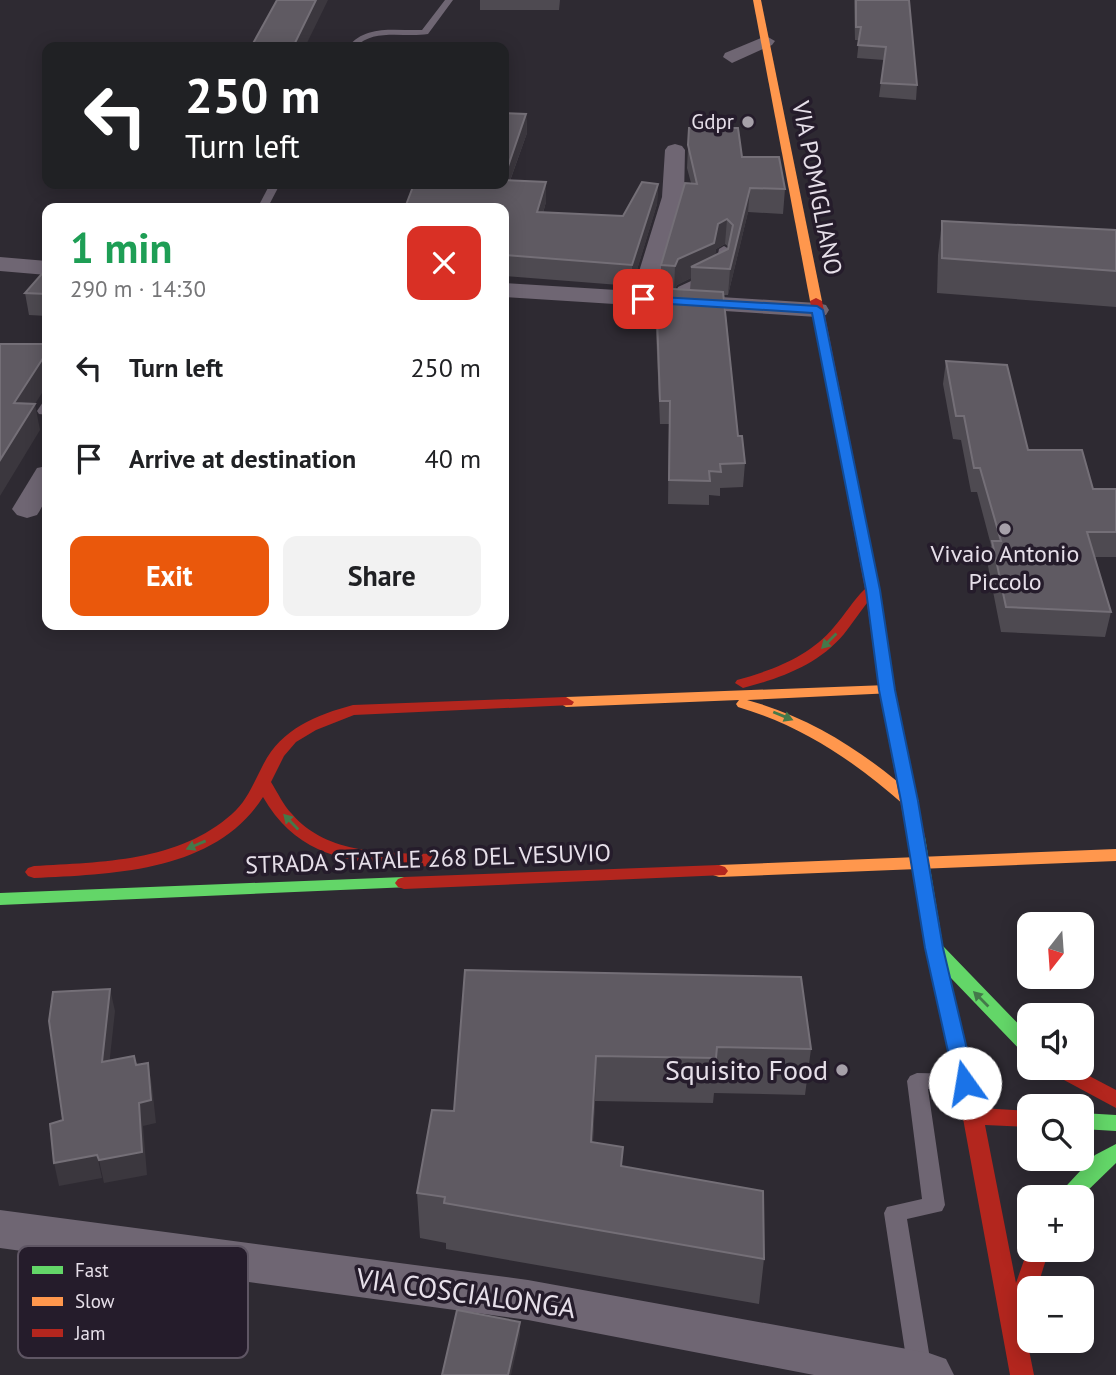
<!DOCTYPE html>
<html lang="en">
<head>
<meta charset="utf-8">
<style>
	body { margin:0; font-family:"PT Sans",sans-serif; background:#f2f2f2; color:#202124; height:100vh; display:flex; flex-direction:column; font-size:26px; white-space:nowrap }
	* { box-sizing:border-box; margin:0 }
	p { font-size:23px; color:#757577 }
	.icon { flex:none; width:38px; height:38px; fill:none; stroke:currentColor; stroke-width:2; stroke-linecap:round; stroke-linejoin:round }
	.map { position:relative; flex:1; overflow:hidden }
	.details { position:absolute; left:42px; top:203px; width:467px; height:427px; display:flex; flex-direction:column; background:#fff; border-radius:14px; box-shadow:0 4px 18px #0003 }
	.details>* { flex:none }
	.hud { position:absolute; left:42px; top:42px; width:467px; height:147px; border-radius:14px; box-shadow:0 4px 18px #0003; background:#202124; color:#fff; overflow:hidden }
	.needle { width:46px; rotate:197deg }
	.controls { position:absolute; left:1017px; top:912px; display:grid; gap:14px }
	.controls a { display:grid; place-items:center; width:77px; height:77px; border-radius:14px; background:#fff; box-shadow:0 4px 18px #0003; font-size:35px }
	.pin { position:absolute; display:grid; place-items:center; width:60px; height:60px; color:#fff; margin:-30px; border-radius:14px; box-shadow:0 4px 10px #0006 }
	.me { position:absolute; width:77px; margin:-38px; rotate:347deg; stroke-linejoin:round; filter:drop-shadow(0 0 5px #0008) }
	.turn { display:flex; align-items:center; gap:24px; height:147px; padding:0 28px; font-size:32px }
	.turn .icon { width:91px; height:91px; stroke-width:2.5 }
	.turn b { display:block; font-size:49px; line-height:60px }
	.round { display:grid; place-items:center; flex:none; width:74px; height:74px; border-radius:14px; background:#f2f2f2 }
	.summary { display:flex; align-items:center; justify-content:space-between; height:119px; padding:0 28px }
	h1 { font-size:42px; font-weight:600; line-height:52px; color:#1e9e55 }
	.button { display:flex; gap:14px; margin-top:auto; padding:14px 28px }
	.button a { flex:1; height:80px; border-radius:14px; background:#ea580c; color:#fff; font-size:28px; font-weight:600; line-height:80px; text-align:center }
	.button a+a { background:#f2f2f2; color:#202124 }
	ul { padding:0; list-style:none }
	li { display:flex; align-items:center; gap:21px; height:91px; padding:0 28px }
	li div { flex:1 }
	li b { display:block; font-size:26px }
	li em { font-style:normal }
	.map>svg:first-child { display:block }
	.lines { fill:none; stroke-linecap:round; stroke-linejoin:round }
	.lane { fill:#6f6673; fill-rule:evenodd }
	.street { fill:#6f6673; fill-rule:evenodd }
	.fast { fill:#63d668; fill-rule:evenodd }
	.slow { fill:#ff974d; fill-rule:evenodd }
	.jam { fill:#b3261e; fill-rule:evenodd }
	.wall { fill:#4e4a51; fill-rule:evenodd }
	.shaded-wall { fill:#3b373e }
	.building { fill:#5f5a62; stroke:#746f77; stroke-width:2 }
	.oneway { fill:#44794a }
	.route { fill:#1a73e8; stroke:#114b97; stroke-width:2 }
	.poi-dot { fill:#a6a0a9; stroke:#251c2b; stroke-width:2.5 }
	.labels { text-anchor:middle; stroke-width:7; stroke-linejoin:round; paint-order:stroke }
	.far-poi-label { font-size:21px; fill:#e6dfe9; stroke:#251c2b; text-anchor:end }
	.street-label { font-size:24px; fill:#e6dfe9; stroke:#251c2b }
	.poi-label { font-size:24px; fill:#e6dfe9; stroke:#251c2b }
	.near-poi-label { font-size:28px; fill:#e6dfe9; stroke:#251c2b; text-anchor:end }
	.near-street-label { font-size:28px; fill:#e6dfe9; stroke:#251c2b }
	.key { fill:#251c2b; stroke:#5f5664; stroke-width:2 }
	.key-label { font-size:19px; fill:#e6dfe9 }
</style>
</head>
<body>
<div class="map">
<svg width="1116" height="1375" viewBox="0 0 1116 1375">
	<rect width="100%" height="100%" fill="#2e2a32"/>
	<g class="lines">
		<g class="lane">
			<path d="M445,0H453L428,34C405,38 373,28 356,47H348C366,24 396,31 422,30Z"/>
			<polygon points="270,184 280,184 268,207 260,207 259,205"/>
			<polygon points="724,246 729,249 724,274 687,291 683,303 675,303 673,301 678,287 715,270 719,249"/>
			<polygon points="47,401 47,415 39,414 37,411 43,402"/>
			<polygon points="917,1073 962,1074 969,1077 972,1082 969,1087 962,1090 928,1089 945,1205 942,1211 907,1219 932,1371 930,1375 910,1375 908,1371 884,1213 887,1207 922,1199 907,1081 910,1076"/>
		</g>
		<g class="street">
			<polygon points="766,36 775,41 772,45 732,63 723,57 725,53"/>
			<polygon points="675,144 682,146 685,150 684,197 657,293 817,303 826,305 829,310 826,315 817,317 504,297 504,283 633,291 662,197 665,150 668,146"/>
			<polygon points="0,257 47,261 47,275 0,271"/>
			<path d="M47,466C48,485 48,499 37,515L27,518L17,515L12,509L37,468Z"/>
			<polygon points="0,1210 528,1280 929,1353 946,1359 954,1375 814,1375 528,1320 0,1248"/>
		</g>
		<g class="fast">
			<polygon points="916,831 922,833 925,837 943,946 1029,1035 1029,1054 1022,1052 950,977 982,1113 979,1119 972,1121 965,1119 962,1113 925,948 907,837 910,833"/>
			<polygon points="404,877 410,879 413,883 410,887 0,905 0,893"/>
			<polygon points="1082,1113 1116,1115 1116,1131 1082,1129"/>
			<polygon points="1116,1144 1116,1163 1081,1197 1056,1197 1095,1155"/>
		</g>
		<g class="slow">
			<polygon points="753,0 761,0 822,301 816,304 810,301"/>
			<path d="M887,685L895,690L893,693L747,700C813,718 865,753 916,797L919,801L910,807L904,805C854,761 803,726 738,707L736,704L739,700L566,707L558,702L566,697Z"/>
			<polygon points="1116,849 1116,861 719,877 713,875 710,871 713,867 719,865"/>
		</g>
		<g class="jam">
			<path d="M816,298L822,301L880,590L895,690L925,837L922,841H910L907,837L879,690L867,603C859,613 852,624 844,634C818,665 781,678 743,688L735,683L737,680C773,670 809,657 834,627C845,615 853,600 865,589L810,301Z"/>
			<path d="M566,697L574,702L572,705L354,715L316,730L296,742L284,756L271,782C278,793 283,805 292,814C327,855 387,853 436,854L442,856L445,860L442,864C427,868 408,866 393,865C336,861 293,849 263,797C215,872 114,874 34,878L28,876L25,872L28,868L34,866C102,862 178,862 232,814C247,801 254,782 263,765C281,729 316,715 353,705Z"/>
			<polygon points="719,865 725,867 728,871 725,875 404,889 398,887 395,883 398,879 404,877"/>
			<polygon points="1048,1068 1074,1068 1116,1090 1116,1108 1051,1073"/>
			<polygon points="972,1105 980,1108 1029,1111 1029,1127 985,1125 1016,1283 1029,1246 1029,1250 1049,1250 1037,1288 1029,1288 1029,1317 1024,1325 1034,1375 1010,1375 962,1113 965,1107"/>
		</g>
	</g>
	<g class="wall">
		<polygon points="480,0 560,0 559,10 480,10"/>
		<polygon points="854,0 909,0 917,85 916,100 879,97 884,60 857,58 859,40 855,40"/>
		<polygon points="526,114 527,133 510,181 546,202 543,213 623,216 658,184 657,204 632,286 504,276 504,208 406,208 406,205"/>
		<path d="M689,128L742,157L785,189L783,214L748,212L728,295H724L738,436L745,463L743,487L720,488V496L709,495V505L668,504L669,424H660L655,309L656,288H661V265L691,183L687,168ZM725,244L729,247L728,249L715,255L716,249ZM691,278L690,290L675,289L677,285Z"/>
		<polygon points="942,221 1116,230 1116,307 937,293 938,255"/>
		<polygon points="47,268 47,316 29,315 25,293"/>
		<polygon points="946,361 1028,450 1093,489 1116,489 1116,557 1095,557 1111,612 1105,637 1001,632 988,566 991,545 977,492 971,492 961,440 953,439 943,384"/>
		<polygon points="465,970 811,1049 805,1095 714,1093 713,1103 595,1101 593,1142 623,1166 764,1259 759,1304 446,1249 446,1243 420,1238 417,1193 454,1111"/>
	</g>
	<g class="shaded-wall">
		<polygon points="316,0 328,0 305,47 293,47"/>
		<polygon points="526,114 527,133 503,200 504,178"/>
		<polygon points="546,182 546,202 537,233 537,212"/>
		<polygon points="658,184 657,204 632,286 632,265"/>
		<polygon points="750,188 748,212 728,295 730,269"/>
		<polygon points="727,219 725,244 716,249 713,268 691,267 691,278 677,285 674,291 675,266 678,259 718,224"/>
		<polygon points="47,352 47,385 35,404 40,430 0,496 0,460 14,403"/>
		<polygon points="110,989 115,1011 107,1085 102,1062"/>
		<polygon points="596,1056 595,1101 590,1187 591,1142"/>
		<polygon points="148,1063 152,1086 156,1123 143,1126 147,1175 104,1183 99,1160 139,1103"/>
		<polygon points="97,1155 102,1178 59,1186 54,1163"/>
		<polygon points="520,1322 520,1335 511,1375 508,1375"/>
	</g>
	<g class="building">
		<polygon points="277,0 316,0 293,47 251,47"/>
		<polygon points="856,0 909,0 917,85 881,83 886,47 858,45 861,27 856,27"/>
		<polygon points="504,113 526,114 504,178"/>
		<polygon points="689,128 738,128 742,157 779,157 785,189 750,188 730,269 691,267 728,249 733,225 727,219 718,224 714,243 678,259 675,266 661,265 685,183 697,184 688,145"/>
		<polygon points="504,180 546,182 537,212 623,216 642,182 658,184 632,265 504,255 504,208 424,208 425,206 406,205 414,184 504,184"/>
		<polygon points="942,221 1116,230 1116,271 942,258"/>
		<polygon points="47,268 47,294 25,293"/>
		<polygon points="656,288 723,292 738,436 742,436 745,463 720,464 721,472 709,471 710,481 669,480 670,401 660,401"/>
		<polygon points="0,344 47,344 47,352 14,403 35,404 0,460"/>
		<polygon points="946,361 1007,365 1028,450 1082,450 1093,489 1116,489 1116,532 1087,532 1111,612 1006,607 992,541 1001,541 980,468 974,468 964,416 956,416"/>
		<polygon points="465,970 801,977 811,1049 717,1047 716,1058 596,1056 591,1142 623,1147 621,1166 763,1191 764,1259 444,1203 445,1197 417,1193 432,1110 454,1111"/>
		<polygon points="110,989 102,1062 134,1056 136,1065 148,1063 151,1100 139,1103 142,1152 99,1160 97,1155 54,1163 50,1124 63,1120 49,1021 53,992"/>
		<polygon points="457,1310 520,1322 508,1375 442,1375"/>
	</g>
	<defs><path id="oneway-solid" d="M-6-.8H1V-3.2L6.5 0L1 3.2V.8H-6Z" transform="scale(1.75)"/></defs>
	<g class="oneway">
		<use href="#oneway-solid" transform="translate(829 641) rotate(135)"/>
		<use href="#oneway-solid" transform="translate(783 716) rotate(22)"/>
		<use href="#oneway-solid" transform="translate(291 822) rotate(-134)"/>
		<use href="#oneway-solid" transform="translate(196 845) rotate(157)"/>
		<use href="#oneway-solid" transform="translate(981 999) rotate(-135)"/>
	</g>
	<polygon class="route" points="643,296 817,306 823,310 880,590 895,690 918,801 943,948 975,1083 972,1088 965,1090 958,1088 955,1083 925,948 901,801 879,690 866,590 812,313 639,302 639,297"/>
	<g class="poi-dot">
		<circle cx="748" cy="122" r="7"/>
		<circle cx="1005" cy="529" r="7"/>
		<circle cx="842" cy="1070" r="7"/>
	</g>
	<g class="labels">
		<g class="far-poi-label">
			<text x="734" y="129">Gdpr</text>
		</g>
		<g class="street-label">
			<text transform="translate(817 188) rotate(79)" y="8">VIA POMIGLIANO</text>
			<text transform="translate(428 859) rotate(-2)" y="8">STRADA STATALE 268 DEL VESUVIO</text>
		</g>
		<g class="poi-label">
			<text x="1005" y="562">Vivaio Antonio<tspan x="1005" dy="28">Piccolo</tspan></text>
		</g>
		<g class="near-poi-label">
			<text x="828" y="1080">Squisito Food</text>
		</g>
		<g class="near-street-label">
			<text transform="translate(466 1293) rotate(8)" y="10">VIA COSCIALONGA</text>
		</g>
	</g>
	<rect x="18" y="1246" width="230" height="112" rx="10" class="key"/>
	<rect x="32" y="1266" width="31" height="8" fill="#63d668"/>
	<rect x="32" y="1297" width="31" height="9" fill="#ff974d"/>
	<rect x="32" y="1329" width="31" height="8" fill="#b3261e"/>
	<g class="key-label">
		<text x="75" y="1277">Fast</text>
		<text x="75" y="1308">Slow</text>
		<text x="75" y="1340">Jam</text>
	</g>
</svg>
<div class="controls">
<a><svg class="needle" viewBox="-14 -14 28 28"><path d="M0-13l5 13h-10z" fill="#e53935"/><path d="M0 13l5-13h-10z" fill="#757577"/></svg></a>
<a><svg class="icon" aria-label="sound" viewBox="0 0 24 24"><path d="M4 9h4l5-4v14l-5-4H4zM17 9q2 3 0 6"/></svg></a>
<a><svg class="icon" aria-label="search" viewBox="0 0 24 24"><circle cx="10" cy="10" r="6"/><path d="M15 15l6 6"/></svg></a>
<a>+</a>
<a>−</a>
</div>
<div class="pin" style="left:643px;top:299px;background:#d93025"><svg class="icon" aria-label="arrive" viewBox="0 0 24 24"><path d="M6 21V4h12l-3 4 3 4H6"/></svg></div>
<svg class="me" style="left:965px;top:1083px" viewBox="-20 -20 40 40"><circle r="19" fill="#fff"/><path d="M0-13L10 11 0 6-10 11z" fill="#1a73e8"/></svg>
<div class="hud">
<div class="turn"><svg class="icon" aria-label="left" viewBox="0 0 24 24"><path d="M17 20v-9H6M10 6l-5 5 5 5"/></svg><div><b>250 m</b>Turn left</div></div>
</div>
<section class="details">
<div class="summary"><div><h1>1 min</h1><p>290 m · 14:30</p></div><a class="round" style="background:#d93025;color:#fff"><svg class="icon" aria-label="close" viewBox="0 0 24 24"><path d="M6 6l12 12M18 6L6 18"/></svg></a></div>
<ul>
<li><svg class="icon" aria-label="left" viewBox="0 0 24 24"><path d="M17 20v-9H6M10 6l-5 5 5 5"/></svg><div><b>Turn left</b></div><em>250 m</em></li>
<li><svg class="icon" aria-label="arrive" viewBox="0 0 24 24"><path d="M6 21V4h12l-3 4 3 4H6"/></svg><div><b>Arrive at destination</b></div><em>40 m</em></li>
</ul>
<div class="button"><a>Exit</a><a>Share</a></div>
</section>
</div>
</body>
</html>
